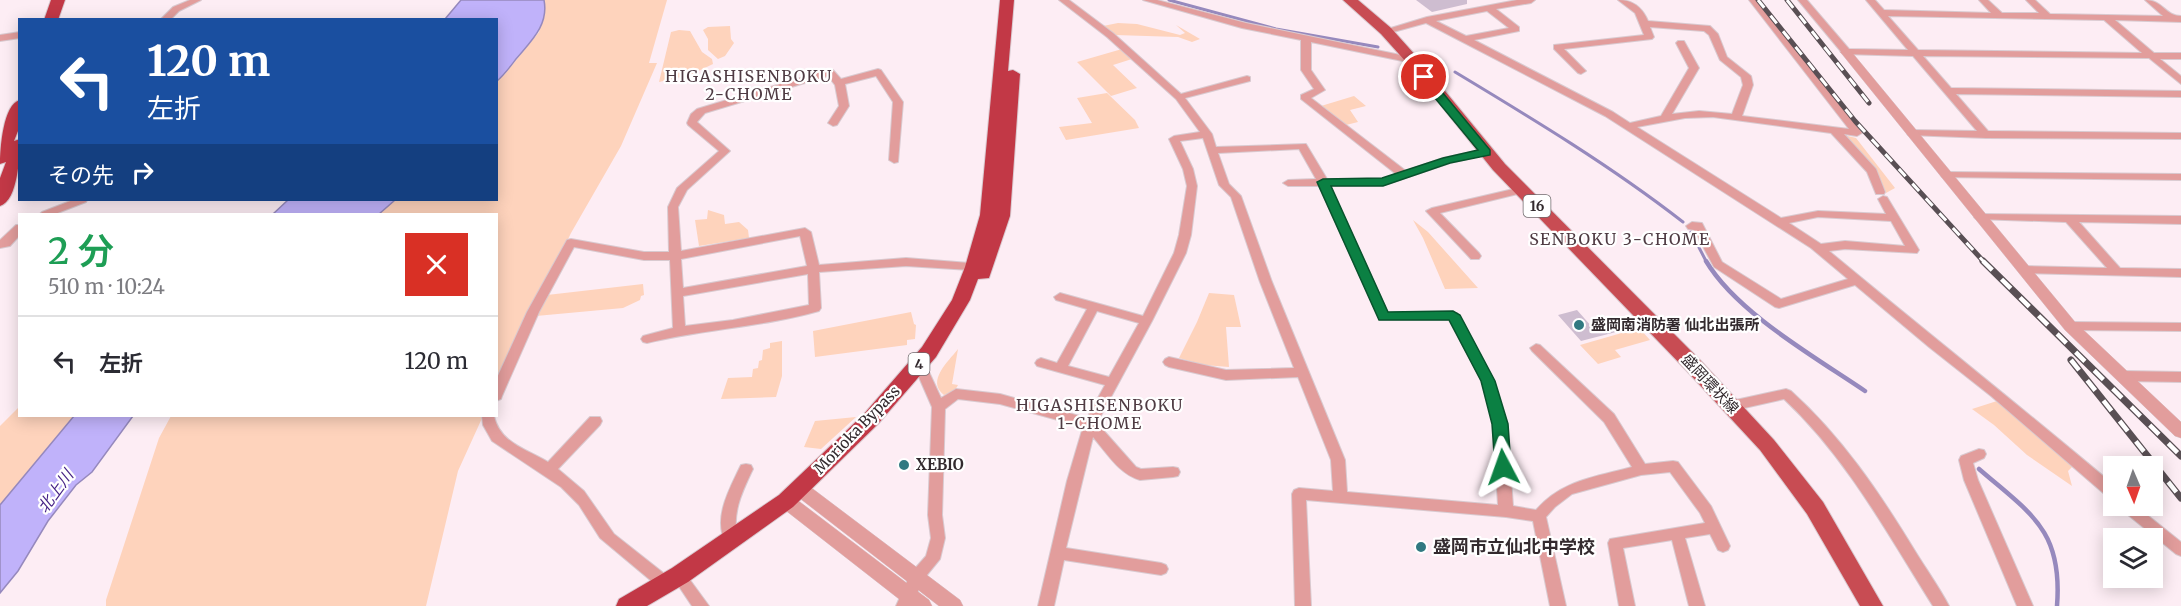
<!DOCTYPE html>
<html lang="ja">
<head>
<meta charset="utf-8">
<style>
	body { margin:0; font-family:Merriweather,"Noto Sans JP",serif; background:#f2f2f3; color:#2b2b33; height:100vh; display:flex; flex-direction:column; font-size:22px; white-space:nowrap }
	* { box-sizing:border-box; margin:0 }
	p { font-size:20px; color:#7c7c81 }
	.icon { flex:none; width:33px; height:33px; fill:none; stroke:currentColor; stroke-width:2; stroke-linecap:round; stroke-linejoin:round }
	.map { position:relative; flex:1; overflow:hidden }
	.details { position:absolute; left:18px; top:213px; width:480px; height:204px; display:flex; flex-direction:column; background:#fff; border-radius:0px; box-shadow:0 3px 15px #0003 }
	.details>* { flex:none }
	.banner { position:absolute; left:18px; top:18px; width:480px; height:183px; border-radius:0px; box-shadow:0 3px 15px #0003; background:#1a4fa0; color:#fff; overflow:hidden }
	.needle { width:39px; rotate:178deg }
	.tools { position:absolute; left:2103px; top:456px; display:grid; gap:12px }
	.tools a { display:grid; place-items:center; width:60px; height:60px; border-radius:0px; background:#fff; box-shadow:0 3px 15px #0003; font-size:30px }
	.pin { position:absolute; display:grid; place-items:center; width:51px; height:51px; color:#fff; margin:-26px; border:3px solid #fff; border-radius:50%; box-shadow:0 2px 6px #0007 }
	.me { position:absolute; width:66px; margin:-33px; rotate:356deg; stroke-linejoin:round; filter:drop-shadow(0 0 4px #0008) }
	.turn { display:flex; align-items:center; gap:21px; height:126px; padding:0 30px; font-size:27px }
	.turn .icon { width:78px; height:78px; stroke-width:2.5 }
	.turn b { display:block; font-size:42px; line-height:51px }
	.then { display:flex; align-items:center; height:57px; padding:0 30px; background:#0003; gap:12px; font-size:22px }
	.round { display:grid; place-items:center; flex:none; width:63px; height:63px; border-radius:0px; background:#f2f2f3 }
	.summary { display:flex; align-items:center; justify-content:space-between; height:102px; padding:0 30px }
	h1 { font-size:36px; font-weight:600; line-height:45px; color:#1e9e55 }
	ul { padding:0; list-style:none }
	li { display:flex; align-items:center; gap:18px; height:90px; padding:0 30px; border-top:2px solid #e1e1e2 }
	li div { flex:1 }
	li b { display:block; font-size:22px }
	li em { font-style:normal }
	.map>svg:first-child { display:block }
	.green { fill:#fed3bc }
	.water { fill:#c0b2fa; stroke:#9689bd; stroke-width:1.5 }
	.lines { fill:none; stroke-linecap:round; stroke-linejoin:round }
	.stream-far1 { stroke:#9689bd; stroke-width:3 }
	.stream { stroke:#9689bd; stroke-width:4.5 }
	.building { fill:#cebdd0 }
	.minor-casing { stroke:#d9cad0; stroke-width:2 }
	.tertiary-casing { stroke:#d9cad0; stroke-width:1 }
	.primary-casing { stroke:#d9cad0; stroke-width:2 }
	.trunk-casing { stroke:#d9cad0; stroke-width:2 }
	.minor { fill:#e29d9c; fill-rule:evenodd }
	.tertiary { fill:#e29d9c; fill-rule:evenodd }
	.primary { fill:#c84c53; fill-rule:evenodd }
	.trunk { fill:#c23846; fill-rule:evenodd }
	.rail-far1-casing { stroke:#594f54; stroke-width:5 }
	.rail-casing { stroke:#594f54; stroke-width:7 }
	.rail-far1 { stroke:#fff; stroke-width:3; stroke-dasharray:10; stroke-linecap:butt }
	.rail { stroke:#fff; stroke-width:4.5; stroke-dasharray:13; stroke-linecap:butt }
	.route { fill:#0b8043; stroke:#07532c; stroke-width:1.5 }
	.poi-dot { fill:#317981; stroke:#fff; stroke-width:2 }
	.labels { text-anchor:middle; stroke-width:4.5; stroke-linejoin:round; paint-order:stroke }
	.shield { fill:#fff; stroke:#706a6d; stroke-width:1.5 }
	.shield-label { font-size:14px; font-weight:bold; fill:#332a2e }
	.poi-label { font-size:15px; font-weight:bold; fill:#332a2e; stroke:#fff; text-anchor:start }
	.street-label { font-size:15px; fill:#332a2e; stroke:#fff }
	.neighbourhood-label { font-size:16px; letter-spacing:1.5px; fill:#4f3b43; stroke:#fff }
	.water-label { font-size:16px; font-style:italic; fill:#431f84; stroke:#fff }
	.near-poi-label { font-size:18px; font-weight:bold; fill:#332a2e; stroke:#fff; text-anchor:start }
</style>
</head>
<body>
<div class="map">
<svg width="2181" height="606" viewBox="0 0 2181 606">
	<rect width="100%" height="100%" fill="#fdedf4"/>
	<g class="green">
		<polygon points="544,0 667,0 649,63 657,63 621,146 571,233 497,385 496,214 379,214 395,200 496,200 497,81 505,74 539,32"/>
		<polygon points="1118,23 1137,24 1180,35 1185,33 1176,25 1200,39 1192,42 1178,37 1115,35 1103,26"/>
		<polygon points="730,26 731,39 734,43 725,56 718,59 708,50 708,39 703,30 708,27"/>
		<polygon points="679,30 690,31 702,52 712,59 713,64 690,75 659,82 671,32"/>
		<polygon points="1122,49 1132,59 1113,65 1137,88 1111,96 1077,62"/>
		<polygon points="1107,93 1135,120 1139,128 1066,140 1059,127 1092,123 1077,98"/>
		<polygon points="1354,96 1366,106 1350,110 1358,122 1346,125 1321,106"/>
		<polygon points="1844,135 1856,138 1895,188 1886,193 1877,172"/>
		<polygon points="708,210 724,215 725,224 739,222 748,230 749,238 699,246 695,220 707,219"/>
		<polygon points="1413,220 1428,232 1478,288 1445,289 1423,238"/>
		<polygon points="643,284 644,295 641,296 640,300 623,308 536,316 547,295"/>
		<polygon points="1209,293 1234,295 1241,327 1226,327 1229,367 1204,365 1179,358 1197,322"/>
		<polygon points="911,312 914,324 916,325 915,339 907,340 907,345 815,357 813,331"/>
		<polygon points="1639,328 1650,340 1615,350 1621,357 1598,364 1580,345"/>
		<polygon points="782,341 782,376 776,397 721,399 728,378 752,377 753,369 758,368 759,361 762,360 763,350 770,348 770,343"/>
		<path d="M958,349L952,384L958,385L954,392L944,395C926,381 948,362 958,349Z"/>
		<polygon points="1997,401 2074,465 2068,471 2072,486 2027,455 1994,425 1972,409"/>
		<polygon points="19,407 20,416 74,416 0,505 0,426"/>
		<polygon points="171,416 483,416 458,471 426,606 106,606 106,600 159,438"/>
		<polygon points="856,417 821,449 804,447 815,421"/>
	</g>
	<g class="water">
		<path d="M461,0H544C549,25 531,41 516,59C510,67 505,74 497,81L496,20L445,19Z"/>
		<polygon points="288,200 395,200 379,214 273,214"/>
		<polygon points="74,416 133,416 92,472 76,485 48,521 18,571 0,593 0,505"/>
	</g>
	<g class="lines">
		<g class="stream-far1">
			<polyline points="1169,0 1276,29 1378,47"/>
			<path d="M1455,72C1533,119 1611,166 1683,222"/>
			<polyline points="1691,232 1707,263"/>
		</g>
		<g class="stream">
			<path d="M1706,261C1737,313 1815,357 1865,391"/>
			<path d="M1979,469C2031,514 2063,530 2057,606"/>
		</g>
	</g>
	<g class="building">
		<polygon points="1416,0 1467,0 1467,4 1432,12"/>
		<polygon points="1577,310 1592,327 1607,323 1616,332 1581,341 1558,315"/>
	</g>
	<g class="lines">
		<g class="minor-casing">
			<g id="minor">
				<polygon points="190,0 201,0 179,11 170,20 160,20 173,7"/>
				<path d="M1059,0H1069L1113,33L1181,94L1247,76L1250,77V81L1185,98L1212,134L1216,147L1306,144L1327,179H1383L1396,174L1301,99V95L1314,89L1301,70V40L1242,28L1143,0H1157L1246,23L1415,58L1417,60L1412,63L1311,42V70L1325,90L1311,98L1406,171L1443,158L1485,149L1490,152L1489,154L1450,163L1384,185L1330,186L1388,313H1457L1494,381L1507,424L1513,506L1536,510C1562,480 1596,477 1632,467L1604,422L1532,351L1530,348L1536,344L1540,345L1614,414L1645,464L1673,461L1678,462L1711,506L1730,546L1728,550L1723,552L1718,550L1710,534L1685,538L1705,606H1689L1672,540L1623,548L1635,606H1619L1608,543L1610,539L1705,523L1700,513L1670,472L1641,475L1572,494L1555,507L1546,517L1566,606H1550L1533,521L1506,517L1306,500L1311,606H1295L1292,494L1294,490L1299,488L1333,491L1331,460L1298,377L1226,380L1169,367L1165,365L1163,362L1165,359L1169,357L1226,370L1294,368L1260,282L1231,197L1219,185L1203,138L1180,141L1193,169L1197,186L1191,235L1186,253L1152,321L1097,423L1136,467L1141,469L1173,467L1178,468L1180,472L1178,476L1173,477L1140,480C1119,474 1107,453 1093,437L1066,548L1161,563L1166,565L1168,569L1166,573L1161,575L1064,560L1054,606H1038L1067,481L1083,427L1000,404L958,399L945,409L942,515L945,538L940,559L922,581L912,606H896L911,573L926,556L931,538L928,515L932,407L918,375L919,372H929L941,398L956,389L1000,394L1087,418L1105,385L1037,366L1035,363L1037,360L1041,358L1057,363L1087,309L1056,300L1054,297L1060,293L1143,316L1174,253L1179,235L1187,186L1183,169L1169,139L1174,136L1200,132L1176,99L1107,37ZM1299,149L1316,179L1288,180L1283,183L1288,186H1319L1380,320H1449L1482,381L1493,424L1498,505L1347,492L1345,460L1272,282L1241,196L1229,184L1218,153ZM1097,311L1139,323L1109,377L1068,366Z"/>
				<path d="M1517,0H1535L1531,3L1496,9L1519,27V31L1474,40L1613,112L1630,123L1661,116L1689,68L1676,43L1678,41H1684L1699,68L1672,114L1699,111L1732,114L1743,85L1741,77L1720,60L1709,35L1704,31L1650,27L1654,37L1652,39L1564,49L1586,71L1581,74L1578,73L1554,49V45L1644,35L1635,13L1618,0C1633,0 1642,7 1648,21L1710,26L1718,34L1727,57L1751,76L1753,85L1742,116L1849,129L1749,0H1758L1862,133L1857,136L1844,134L1876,169L1885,192L1884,194H1876L1867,172L1831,133L1713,117L1685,118L1637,127L1781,218L1818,211L1886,214L1878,199L1883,196L1887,197L1919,250L1917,253L1845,249L1829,251C1923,329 2020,406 2114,485V499L2109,498L1991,396L1929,347L1855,285L1779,308L1775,307L1714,267L1694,230L1688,229L1686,226L1692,222L1702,223L1722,262L1781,299L1848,279L1811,248L1605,116L1426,23L1386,34L1381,31L1427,17ZM1487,11L1509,28L1466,36L1436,21ZM1818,217L1891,221L1905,246L1845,241L1821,244L1789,223Z"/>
				<path d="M1798,0H1807L1849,49L1908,50L1866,0H1875L1884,10L1991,13L1979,0H1988L2002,13H2039L2026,0H2035L2050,14L2163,16L2145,0C2163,0 2165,16 2181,16V22L2115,20L2154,53H2181V59H2160L2181,76V84L2149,58L1923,56L1951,88L2181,91V97L1956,94L1988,131L2181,133V139L1986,138L1908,135L1907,133L1912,130L1977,131L1913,56L1843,54ZM1888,16L2104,20L2142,53L1918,50Z"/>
				<polygon points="20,32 20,38 0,41 0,35"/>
				<path d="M830,69L833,70L841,79L878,69L881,70L903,102L898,162L894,163L889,160L893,102L876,76L845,84L849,106L837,125L833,126L828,123L839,106L835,85L828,76L705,113L697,122L730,151L687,190L678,207L681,251L805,228L811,232L819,265L906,258L982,264L988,268L986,271L906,266L819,272L821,308L819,311C763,327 704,329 647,343L643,342L641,339L643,336L673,328L670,260H644L574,247L539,312L502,396L501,399L496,401V380L527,312L567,240L571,239L644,252H669L668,207L677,188L719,151L688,125L687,123L691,114L697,109ZM800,236L807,266L683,288L681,259ZM808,274L809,305L733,320L685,326L683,296Z"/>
				<polygon points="1946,172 2181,174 2181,180 1942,177 1941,175 1942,173"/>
				<polygon points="1522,187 1526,188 1527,190 1526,192 1440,213 1479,253 1481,256 1479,259 1471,259 1426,211 1432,208"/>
				<polygon points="73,200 87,200 86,202 55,214 40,214 42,212"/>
				<polygon points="1980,214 2181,216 2181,224 2079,222 2120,268 2181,269 2181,277 2020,273 2018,270 2020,267 2024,266 2107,268 2066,222 1976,219 1974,217 1976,215"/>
				<polygon points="16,225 20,225 20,235 10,246 0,248 0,240"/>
				<polygon points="2070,322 2181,323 2181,331 2070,330 2064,326"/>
				<polygon points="2123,371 2181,372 2181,382 2123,381 2118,379 2117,376 2118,373"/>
				<path d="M1786,389L1791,391C1842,437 1879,492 1915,551C1926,569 1939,587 1949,606H1933C1887,533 1847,458 1784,399L1731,411L1726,409L1724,406L1726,403L1731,401Z"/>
				<path d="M482,416H494C500,443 526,449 548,462L590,417H600L602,421L600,425L558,469L584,491L614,534L671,579L673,584L671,589L666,590L661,589L600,538L579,505L561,487L492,441L483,425Z"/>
				<polygon points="1979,449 1984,450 1986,454 1984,458 1973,463 1978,480 2033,606 2017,606 1964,480 1959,460 1961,456"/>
				<path d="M746,464L751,465L753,469C742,492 731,514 738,540L736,544L731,546L726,544C713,519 728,492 739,469L741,465Z"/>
				<polygon points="2120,506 2136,506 2181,542 2181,556 2176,554 2122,510"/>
				<polygon points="685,579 690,580 709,606 692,606 678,585 680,580"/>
			</g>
		</g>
		<g class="tertiary-casing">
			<g id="tertiary">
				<polygon points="1846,48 1850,50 2075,322 2181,422 2181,438 2175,436 2065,330 1842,54 1840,52"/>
				<polygon points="799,481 805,483 960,600 963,606 939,606 793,493 790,488 793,483"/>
				<polygon points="786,494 792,496 929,600 932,606 908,606 780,506 777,501 780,496"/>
			</g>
		</g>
		<g class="primary-casing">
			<polygon id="primary" points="1343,0 1358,0 1391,28 1417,57 1505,164 1699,359 1774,440 1823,502 1883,606 1860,606 1807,514 1760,450 1685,369 1493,170 1407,63 1381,34"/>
		</g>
		<g class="trunk-casing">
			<g id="trunk">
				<polygon points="51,0 65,0 58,20 44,20"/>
				<polygon points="1000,0 1014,0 1008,71 1013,70 1020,74 1010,216 989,278 978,279 970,300 936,357 878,424 793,507 688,582 647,606 616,606 619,599 672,568 779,495 864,414 922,347 952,300 965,267 980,215"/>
				<path d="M20,100V126L14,141L20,139C20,155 18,201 0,206V178L6,162L0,164C0,149 3,104 20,100Z"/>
			</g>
		</g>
		<use href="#minor" class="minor"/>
		<use href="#tertiary" class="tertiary"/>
		<use href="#primary" class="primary"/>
		<use href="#trunk" class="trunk"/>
		<g class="rail-far1-casing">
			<g id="rail-far1">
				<polyline points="1758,0 1855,121 1985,263"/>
				<polyline points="1787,0 1869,103"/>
			</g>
		</g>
		<g class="rail-casing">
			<g id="rail">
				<polyline points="1983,261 2181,456"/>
				<polyline points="2071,360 2181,498"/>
			</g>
		</g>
		<use href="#rail-far1" class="rail-far1"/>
		<use href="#rail" class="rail"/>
	</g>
	<polygon class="route" points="1424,74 1428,75 1490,150 1490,155 1450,163 1383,186 1331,186 1388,312 1453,311 1460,315 1495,381 1508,424 1511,467 1509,472 1497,472 1495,467 1492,424 1481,381 1449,320 1379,320 1317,182 1323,179 1382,178 1443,158 1478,150 1420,80 1419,77"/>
	<g class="poi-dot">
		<circle cx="1579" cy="325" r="6"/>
		<circle cx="904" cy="465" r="6"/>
		<circle cx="1421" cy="547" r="6"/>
	</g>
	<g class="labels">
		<g class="shield">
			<rect x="1523.5" y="195" width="27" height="22" rx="4.5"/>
			<rect x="908.5" y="353" width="21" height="22" rx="4.5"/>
		</g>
		<g class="shield-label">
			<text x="1537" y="211">16</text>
			<text x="919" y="369">4</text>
		</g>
		<g class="poi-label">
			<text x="1591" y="330">盛岡南消防署 仙北出張所</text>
			<text x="916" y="470">XEBIO</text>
		</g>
		<g class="street-label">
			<text transform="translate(1710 384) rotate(47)" y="5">盛岡環状線</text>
			<text transform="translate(857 430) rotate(-46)" y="5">Morioka Bypass</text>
		</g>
		<g class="neighbourhood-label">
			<text x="749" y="82">HIGASHISENBOKU<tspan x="749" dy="18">2-CHOME</tspan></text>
			<text x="1620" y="245">SENBOKU 3-CHOME</text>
			<text x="1100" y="411">HIGASHISENBOKU<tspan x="1100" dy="18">1-CHOME</tspan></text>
		</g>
		<g class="water-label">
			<text transform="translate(55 491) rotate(-54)" y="6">北上川</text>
		</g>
		<g class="near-poi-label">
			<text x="1433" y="553">盛岡市立仙北中学校</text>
		</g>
	</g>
</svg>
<div class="tools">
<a><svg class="needle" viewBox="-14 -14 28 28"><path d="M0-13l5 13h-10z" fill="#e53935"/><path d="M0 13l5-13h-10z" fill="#7c7c81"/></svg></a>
<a><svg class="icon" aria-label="layers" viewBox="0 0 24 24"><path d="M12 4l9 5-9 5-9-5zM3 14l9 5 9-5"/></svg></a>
</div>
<div class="pin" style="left:1424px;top:77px;background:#d93025"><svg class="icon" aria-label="arrive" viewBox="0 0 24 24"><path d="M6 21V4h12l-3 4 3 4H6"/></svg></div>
<svg class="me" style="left:1503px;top:467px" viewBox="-20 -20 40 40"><path d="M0-17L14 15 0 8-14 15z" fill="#0b8043" stroke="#fff" stroke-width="4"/></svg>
<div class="banner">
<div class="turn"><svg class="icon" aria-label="left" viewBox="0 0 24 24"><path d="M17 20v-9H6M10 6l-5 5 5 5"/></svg><div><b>120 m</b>左折</div></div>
<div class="then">その先<svg class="icon" aria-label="right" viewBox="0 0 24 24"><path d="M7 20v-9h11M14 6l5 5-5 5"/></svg></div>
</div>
<section class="details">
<div class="summary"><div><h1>2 分</h1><p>510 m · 10:24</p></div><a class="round" style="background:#d93025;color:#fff"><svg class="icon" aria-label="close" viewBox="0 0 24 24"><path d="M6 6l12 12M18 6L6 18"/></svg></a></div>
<ul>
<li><svg class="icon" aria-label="left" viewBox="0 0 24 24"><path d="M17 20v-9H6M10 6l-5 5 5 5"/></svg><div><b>左折</b></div><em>120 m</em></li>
</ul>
</section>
</div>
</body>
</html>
